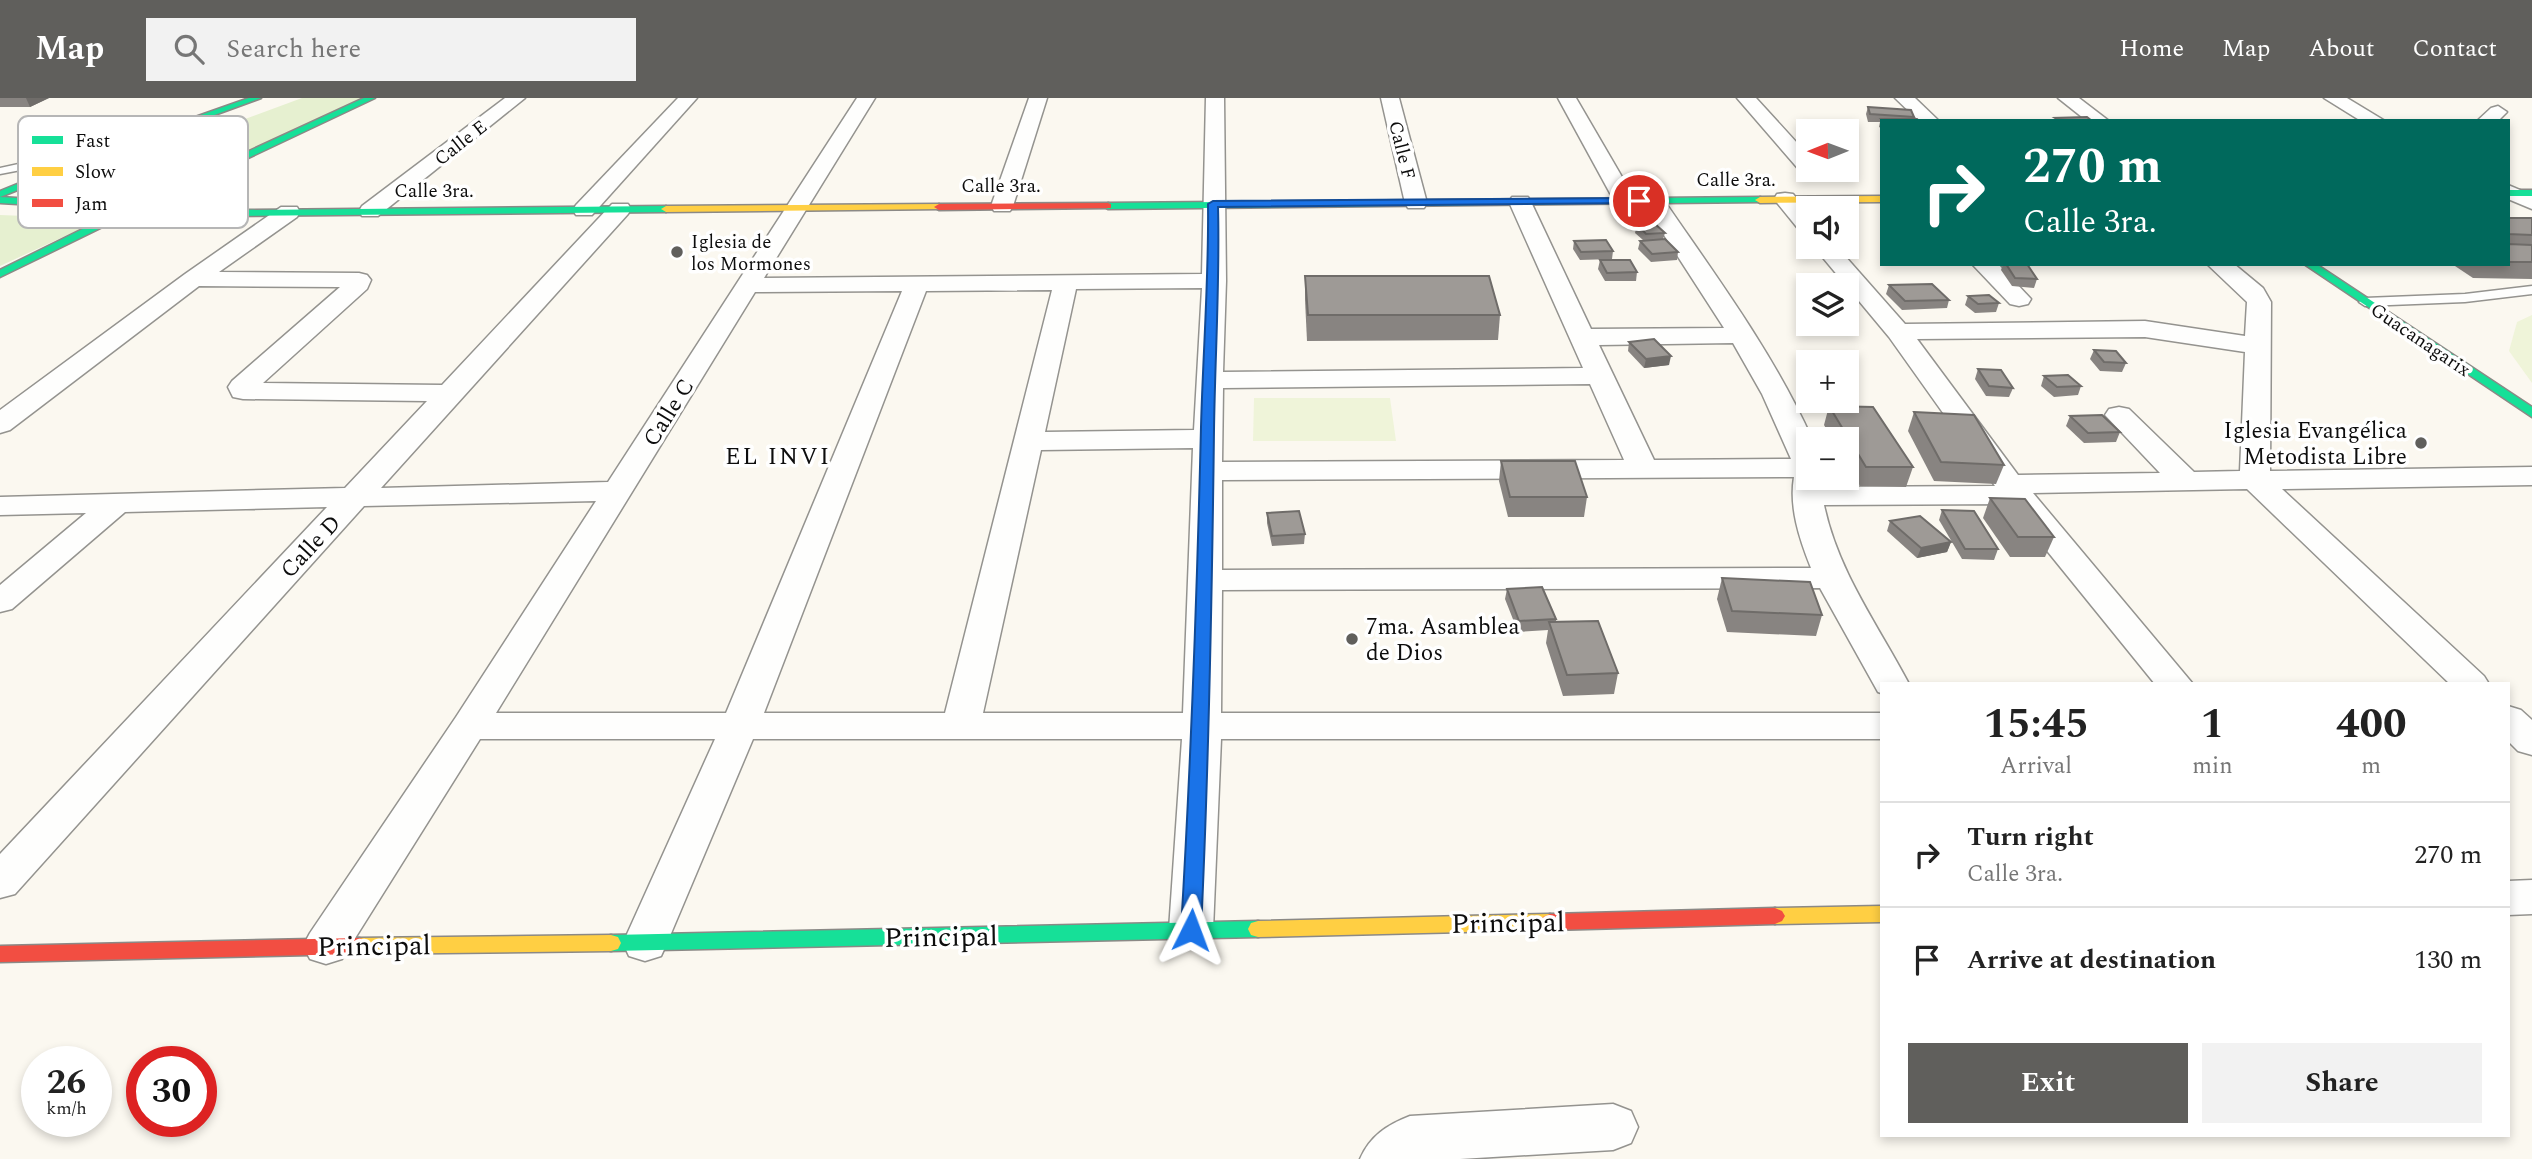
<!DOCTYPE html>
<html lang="en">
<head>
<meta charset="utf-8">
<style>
	body { margin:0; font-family:Spectral,serif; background:#f2f2f2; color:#222; height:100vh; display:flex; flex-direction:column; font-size:26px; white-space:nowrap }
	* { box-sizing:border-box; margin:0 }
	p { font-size:23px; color:#767676 }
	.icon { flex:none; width:38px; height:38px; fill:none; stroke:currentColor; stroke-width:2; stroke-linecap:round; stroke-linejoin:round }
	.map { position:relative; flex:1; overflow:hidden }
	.sheet { position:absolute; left:1880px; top:584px; width:630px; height:455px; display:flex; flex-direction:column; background:#fff; border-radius:0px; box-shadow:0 4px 10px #0003 }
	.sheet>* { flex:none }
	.banner { position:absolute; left:1880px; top:21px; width:630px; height:147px; border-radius:0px; box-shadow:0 4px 10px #0003; background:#00695c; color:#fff; overflow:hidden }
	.needle { width:46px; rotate:269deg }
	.fabs { position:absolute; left:1796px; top:21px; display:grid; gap:14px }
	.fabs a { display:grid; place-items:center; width:63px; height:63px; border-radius:0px; background:#fff; box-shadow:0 4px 10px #0003; font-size:35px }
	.speed { position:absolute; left:21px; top:948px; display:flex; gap:14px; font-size:35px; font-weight:700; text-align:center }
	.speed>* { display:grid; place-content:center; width:91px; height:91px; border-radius:50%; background:#fff; box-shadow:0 4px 10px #0003; line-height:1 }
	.speed small { font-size:18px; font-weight:400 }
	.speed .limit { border:10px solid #d22; background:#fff; color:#111 }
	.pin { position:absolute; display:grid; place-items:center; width:60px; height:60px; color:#fff; margin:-30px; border:4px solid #fff; border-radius:50%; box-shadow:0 2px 7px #0007 }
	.me { position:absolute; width:77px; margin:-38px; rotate:3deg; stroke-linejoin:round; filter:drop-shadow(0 0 5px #0008) }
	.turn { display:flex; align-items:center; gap:24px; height:147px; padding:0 28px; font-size:32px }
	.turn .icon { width:91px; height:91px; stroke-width:2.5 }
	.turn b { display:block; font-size:49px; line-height:60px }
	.eta { display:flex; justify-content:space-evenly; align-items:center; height:119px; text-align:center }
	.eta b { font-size:42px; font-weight:700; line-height:49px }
	.action { display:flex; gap:14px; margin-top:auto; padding:14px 28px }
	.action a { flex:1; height:80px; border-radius:0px; background:#605f5c; color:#fff; font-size:28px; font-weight:700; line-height:80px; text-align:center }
	.action a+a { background:#f2f2f2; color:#222 }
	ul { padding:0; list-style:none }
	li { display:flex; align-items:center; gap:21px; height:105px; padding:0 28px; border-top:2px solid #e0e0e0 }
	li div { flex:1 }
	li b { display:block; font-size:26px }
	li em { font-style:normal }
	header { display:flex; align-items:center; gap:42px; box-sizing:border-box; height:98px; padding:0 35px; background:#605f5c; color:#fff }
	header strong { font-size:33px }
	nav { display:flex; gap:38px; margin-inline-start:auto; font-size:24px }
	.search { width:490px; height:63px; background:#f2f2f2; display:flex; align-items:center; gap:18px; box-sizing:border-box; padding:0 24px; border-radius:0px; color:#767676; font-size:26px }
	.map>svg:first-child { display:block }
	.green { fill:#e6f0d0 }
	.pitch { fill:#eff4d9 }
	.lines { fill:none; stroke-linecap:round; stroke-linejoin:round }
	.lane-casing { stroke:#94938f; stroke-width:3 }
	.street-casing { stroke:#94938f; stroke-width:3 }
	.fast-casing { stroke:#8b8986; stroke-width:3 }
	.slow-casing { stroke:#8b8986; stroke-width:3 }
	.jam-casing { stroke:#8b8986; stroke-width:3 }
	.lane { fill:#fefefd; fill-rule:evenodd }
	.street { fill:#fefefd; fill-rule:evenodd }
	.fast { fill:#16e098; fill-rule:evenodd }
	.slow { fill:#ffcf43; fill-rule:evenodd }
	.jam { fill:#f24e42; fill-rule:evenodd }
	.wall { fill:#888481 }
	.shaded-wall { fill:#6f6c69 }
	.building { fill:#9e9a96; stroke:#6f6c69; stroke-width:2 }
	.route { fill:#1a73e8; stroke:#114b97; stroke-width:2 }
	.poi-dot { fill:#605f5c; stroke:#fff; stroke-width:2.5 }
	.labels { text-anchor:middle; stroke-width:7; stroke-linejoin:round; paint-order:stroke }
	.far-street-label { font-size:19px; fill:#0d0d0d; stroke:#fff }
	.far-poi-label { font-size:19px; fill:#0d0d0d; stroke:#fff; text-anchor:start }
	.street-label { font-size:23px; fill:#0d0d0d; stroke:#fff }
	.poi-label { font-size:23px; fill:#0d0d0d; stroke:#fff; text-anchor:end }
	.neighbourhood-label { font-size:24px; letter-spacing:2px; fill:#0d0d0d; stroke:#fff }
	.near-street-label { font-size:28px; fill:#0d0d0d; stroke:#fff }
	.key { fill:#fff; stroke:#b6b6b6; stroke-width:2 }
	.key-label { font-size:19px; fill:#0d0d0d }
</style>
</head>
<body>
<header>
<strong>Map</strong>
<div class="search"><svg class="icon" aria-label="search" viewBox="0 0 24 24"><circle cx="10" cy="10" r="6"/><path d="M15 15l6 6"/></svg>Search here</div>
<nav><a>Home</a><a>Map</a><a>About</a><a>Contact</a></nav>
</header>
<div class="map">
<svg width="2532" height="1061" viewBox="0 0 2532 1061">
	<rect width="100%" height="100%" fill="#fbf8f0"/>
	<g class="green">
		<polygon points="302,0 362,0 142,102 38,97"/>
		<polygon points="0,117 102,121 0,168"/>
	</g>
	<g class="pitch">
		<polygon points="2532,217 2532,285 2509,253 2517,224"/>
		<polygon points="1254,300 1390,300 1396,343 1253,343"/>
	</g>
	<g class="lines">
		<g class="lane-casing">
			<g id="lane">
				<polygon points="78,53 99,53 104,56 0,76 0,70"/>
				<polygon points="2532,188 2532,196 2465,204 2365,208 2359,204 2365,200 2465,196"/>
			</g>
		</g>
		<g class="street-casing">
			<g id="street">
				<polygon points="505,0 525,0 378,118 362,118 359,113 362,108"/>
				<polygon points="678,0 697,0 592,117 576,117 573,112 576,107"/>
				<path d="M857,0H875L764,180L1202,176L1206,0H1224L1226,183L1223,274L1583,270L1509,104L1512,99H1528L1531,104L1591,231L1724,230L1642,103L1645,98H1661C1715,177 1773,254 1812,341H1808V380H1823V389L1995,388L1889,239L1814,149H1837L1905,226L2145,223L2245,238L2247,204L2207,166H2234L2263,190L2271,204L2270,373L2532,369V387L2282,391L2484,578L2489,586H2450L2247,391L2033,395L2193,586H2155L2009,406L1824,407C1838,474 1878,527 1909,586H1881V595L1878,594L1820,490L1222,492L1221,615H1881V641H1221L1213,832L1207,844L1191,849L1175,844L1169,832L1182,641H753L667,845L661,858L645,863L629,858L623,845L715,641H480L342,861L326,866L310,861L303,848L310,835L456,619L596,403L364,408L15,796L0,800V756L327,409L125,414L12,511L0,514V487L86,415L0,417V399L345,390L427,303L243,301L233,299L228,289L232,283L340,189L199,188L10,332L0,335V312L185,176L281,109H297L300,114L297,119L219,174L359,175L367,177L371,182L367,191L263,285L442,287L612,106H628L631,111L628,116L381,390L608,384ZM1202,190L1194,332L1045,334L1076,191ZM1052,192L945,615H764L926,193ZM902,193L726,615H496L755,194ZM2145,239L2245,254L2240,373L2194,374L2129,311L2119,309L2109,311L2105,317L2160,375L2018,377L1917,241ZM1733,245L1762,296L1791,361L1654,362L1599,247ZM1590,286L1624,362L1222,364L1223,290ZM1193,350L1183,615H983L1041,352ZM1794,379C1789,409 1799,440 1811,470L1222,472V382Z"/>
				<polygon points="1029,0 1047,0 1013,108 1010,113 994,113 991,108"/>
				<polygon points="1381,0 1399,0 1427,105 1424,110 1408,110 1405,105"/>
				<polygon points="1558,0 1576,0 1636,103 1633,108 1617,108"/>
				<polygon points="1737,0 1756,0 1808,57 1808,72 1817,72 1815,74 1801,74"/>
				<polygon points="1895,0 1915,0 1939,23 1919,23"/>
				<polygon points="2058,0 2079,0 2109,23 2087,23"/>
				<polygon points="2324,0 2347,0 2385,23 2361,23"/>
				<polygon points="2498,8 2507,14 2498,23 2477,23 2491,10"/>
				<polygon points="2508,87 2532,97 2532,111 2508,101"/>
				<polygon points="1785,95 1793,96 1808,114 1808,135 1800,133 1774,101 1777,96"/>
				<polygon points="1972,166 1998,166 2031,201 2028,206 2019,208 2010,206"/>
				<polygon points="2508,608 2521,612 2532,622 2532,657 2518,653 2508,643"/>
				<polygon points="2532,782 2532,816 2508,817 2508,783"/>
				<path d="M1613,1006L1631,1013L1638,1029L1631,1045L1613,1052L1460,1061H1360C1370,1038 1387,1027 1410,1018Z"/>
			</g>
		</g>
		<g class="fast-casing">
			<g id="fast">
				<polygon points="249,0 261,0 102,58 0,99 0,93 96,54"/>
				<polygon points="364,0 375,0 136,113 666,108 671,111 666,114 123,119 0,179 0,172 121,112 0,105 0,99 132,107"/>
				<rect x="2508" y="92" width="24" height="6"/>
				<polygon points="1760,99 1763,100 1763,104 1108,111 1103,108 1108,105"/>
				<polygon points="2304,166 2316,166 2532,309 2532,319"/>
				<polygon points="1258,823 1265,825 1268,831 1265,837 1258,839 611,853 604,851 601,845 604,839 611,837"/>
			</g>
		</g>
		<g class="slow-casing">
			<g id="slow">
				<polygon points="1881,98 1881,104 1760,105 1755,102 1760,99"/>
				<polygon points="939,106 944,109 942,111 666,114 661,111 666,108"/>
				<polygon points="1881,808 1881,824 1775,826 1768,823 1765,818 1768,813 1775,810"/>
				<polygon points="1550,816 1557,819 1560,824 1557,829 1550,832 1258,839 1251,837 1248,831 1251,825 1258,823"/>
				<polygon points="611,837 618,839 621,845 618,851 611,853 359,856 352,854 349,848 352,842 359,840"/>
			</g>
		</g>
		<g class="jam-casing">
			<g id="jam">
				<polygon points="1108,105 1111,106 1111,110 939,112 934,109 939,106"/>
				<polygon points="1775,810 1782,813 1785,818 1782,823 1775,826 1550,832 1543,829 1540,824 1543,819 1550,816"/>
				<polygon points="359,840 366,842 369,848 366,854 359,856 0,864 0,848"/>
			</g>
		</g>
		<use href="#lane" class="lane"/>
		<use href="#street" class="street"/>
		<use href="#fast" class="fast"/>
		<use href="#slow" class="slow"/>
		<use href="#jam" class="jam"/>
	</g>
	<g class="wall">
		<polygon points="0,0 49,0 30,9 0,9"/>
		<polygon points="1868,9 1914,19 1914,21 1919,23 1881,23 1881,30 1879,29 1880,24 1868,24 1866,16"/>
		<polygon points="2508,120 2532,120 2532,181 2473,180 2452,166 2508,166"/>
		<polygon points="1637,126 1665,135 1663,141 1678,154 1677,162 1651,164 1638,151 1640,143 1643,142 1635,135"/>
		<polygon points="1574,143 1613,153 1612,161 1580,162 1573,151"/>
		<polygon points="1600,162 1637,174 1636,183 1605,183 1598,171"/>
		<polygon points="2003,166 2027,166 2037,181 2034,190 2012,188 2001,172"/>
		<polygon points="1305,178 1500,217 1498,242 1307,243 1305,202"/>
		<polygon points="1889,187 1949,202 1947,210 1902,212 1886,196"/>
		<polygon points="1968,198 1999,205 1996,214 1975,215 1965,207"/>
		<polygon points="1629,244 1669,267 1644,270 1628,253"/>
		<polygon points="2094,252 2126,265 2122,274 2100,273 2090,261"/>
		<polygon points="1801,269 1808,269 1808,298 1806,298 1798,278"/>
		<polygon points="1978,271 2013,290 2009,299 1986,298 1975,281"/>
		<polygon points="2044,278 2081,288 2078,297 2054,299 2041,288"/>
		<polygon points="1829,308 1913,369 1906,389 1860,388 1846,366 1846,341 1832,341 1824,327"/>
		<polygon points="1914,314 2004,367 1996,386 1934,383 1908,333"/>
		<polygon points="2070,318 2120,334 2116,344 2084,345 2066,328"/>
		<polygon points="1501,363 1587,399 1584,419 1508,419 1499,383"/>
		<polygon points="1990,400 2054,439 2045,459 2010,459 1983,420"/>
		<polygon points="1942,412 1998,451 1994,462 1962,461 1939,422"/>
		<polygon points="1267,415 1305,436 1304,446 1272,448 1267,425"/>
		<polygon points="1890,423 1951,444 1947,454 1917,460 1887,433"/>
		<polygon points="1722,480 1822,517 1816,538 1727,534 1717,501"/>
		<polygon points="1507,491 1556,521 1556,524 1618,575 1614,596 1563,598 1546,545 1548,532 1518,534 1505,501"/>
	</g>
	<g class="shaded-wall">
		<polygon points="26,0 49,0 30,9"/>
		<polygon points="1671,258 1669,267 1644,270 1646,261"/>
		<polygon points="1951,444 1947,454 1917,460 1921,450"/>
	</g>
	<g class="building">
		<polygon points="1868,9 1911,12 1914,19 1870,16"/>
		<polygon points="2087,19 2092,23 2060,23 2055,20"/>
		<polygon points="1881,21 1917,21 1919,23 1883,23"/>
		<polygon points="2508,120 2532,120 2532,137 2508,136"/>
		<polygon points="1654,125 1665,135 1646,136 1637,126"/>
		<polygon points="1665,141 1678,154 1652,156 1640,143"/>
		<polygon points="1606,142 1613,153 1581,154 1574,143"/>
		<polygon points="2508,146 2532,147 2532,164 2508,164"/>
		<polygon points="1600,162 1630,162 1637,174 1607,175"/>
		<polygon points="2006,166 2027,166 2037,181 2015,180"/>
		<polygon points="1305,178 1489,178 1500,217 1308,217"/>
		<polygon points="1932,186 1949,202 1905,203 1889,187"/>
		<polygon points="1989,197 1999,205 1978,206 1968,198"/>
		<polygon points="1654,241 1671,258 1646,261 1629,244"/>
		<polygon points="2094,252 2116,253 2126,265 2104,264"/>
		<polygon points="1801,269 1808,269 1808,287"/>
		<polygon points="1978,271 2001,272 2013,290 1989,288"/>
		<polygon points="2068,277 2081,288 2057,289 2044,278"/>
		<polygon points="1829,308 1873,309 1913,369 1866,369"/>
		<polygon points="1914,314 1974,317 2004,367 1941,364"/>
		<polygon points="2102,317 2120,334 2088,335 2070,318"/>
		<polygon points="1501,363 1575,363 1587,399 1510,399"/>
		<polygon points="1990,400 2025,401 2054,439 2018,439"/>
		<polygon points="1942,412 1974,413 1998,451 1965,451"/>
		<polygon points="1299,413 1305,436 1272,438 1267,415"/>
		<polygon points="1920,418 1951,444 1921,450 1890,423"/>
		<polygon points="1722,480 1810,484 1822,517 1732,513"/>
		<polygon points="1542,489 1556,521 1519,523 1507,491"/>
		<polygon points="1598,523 1618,575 1567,577 1549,524"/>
	</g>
	<path class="route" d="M1639,100L1644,103L1642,105L1218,109C1220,184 1215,258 1214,332C1212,499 1209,665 1201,832L1198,837L1191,840L1184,837L1181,832C1191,664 1197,497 1201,329C1203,254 1209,181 1208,106L1213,103Z"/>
	<g class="poi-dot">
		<circle cx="677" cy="154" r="7"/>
		<circle cx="2421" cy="345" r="7"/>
		<circle cx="1352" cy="541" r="7"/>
	</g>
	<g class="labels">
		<g class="far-street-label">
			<text transform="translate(460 44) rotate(-38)" y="7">Calle E</text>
			<text transform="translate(1403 52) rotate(76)" y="7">Calle F</text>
			<text x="1736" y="88">Calle 3ra.</text>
			<text x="1001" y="94">Calle 3ra.</text>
			<text x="434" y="99">Calle 3ra.</text>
			<text transform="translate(2421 241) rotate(34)" y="7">Guacanagarix</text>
		</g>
		<g class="far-poi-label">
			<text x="691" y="150">Iglesia de<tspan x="691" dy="22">los Mormones</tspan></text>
		</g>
		<g class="street-label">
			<text transform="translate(668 314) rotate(-58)" y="8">Calle C</text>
			<text transform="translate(310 448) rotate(-47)" y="8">Calle D</text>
		</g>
		<g class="poi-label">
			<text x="2407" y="340">Iglesia Evangélica<tspan x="2407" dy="26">Metodista Libre</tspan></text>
			<text x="1366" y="536" text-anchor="start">7ma. Asamblea<tspan x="1366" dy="26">de Dios</tspan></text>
		</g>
		<g class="neighbourhood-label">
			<text x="778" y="366">EL INVI</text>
		</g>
		<g class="near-street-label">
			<text transform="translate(1508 824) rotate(-1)" y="10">Principal</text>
			<text transform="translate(941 838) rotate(-1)" y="10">Principal</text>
			<text transform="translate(374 847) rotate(-1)" y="10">Principal</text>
		</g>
	</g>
	<rect x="18" y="18" width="230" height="112" rx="10" class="key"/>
	<rect x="32" y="38" width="31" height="8" fill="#16e098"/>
	<rect x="32" y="69" width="31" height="9" fill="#ffcf43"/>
	<rect x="32" y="101" width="31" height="8" fill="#f24e42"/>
	<g class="key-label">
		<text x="75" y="49">Fast</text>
		<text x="75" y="80">Slow</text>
		<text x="75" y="112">Jam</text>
	</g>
</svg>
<div class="fabs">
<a><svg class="needle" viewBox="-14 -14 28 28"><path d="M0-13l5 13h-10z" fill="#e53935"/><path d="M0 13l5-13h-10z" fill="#767676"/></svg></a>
<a><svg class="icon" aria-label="sound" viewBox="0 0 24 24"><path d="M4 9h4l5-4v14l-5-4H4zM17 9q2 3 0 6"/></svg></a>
<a><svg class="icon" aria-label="layers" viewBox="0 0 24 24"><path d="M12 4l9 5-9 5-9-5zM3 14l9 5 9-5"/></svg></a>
<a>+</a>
<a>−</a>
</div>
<div class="speed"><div>26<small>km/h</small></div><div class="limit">30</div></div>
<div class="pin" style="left:1639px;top:103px;background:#d93025"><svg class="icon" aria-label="arrive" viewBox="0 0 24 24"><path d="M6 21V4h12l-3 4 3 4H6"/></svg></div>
<svg class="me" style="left:1191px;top:832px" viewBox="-20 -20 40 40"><path d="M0-17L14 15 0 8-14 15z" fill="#1a73e8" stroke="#fff" stroke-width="4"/></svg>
<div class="banner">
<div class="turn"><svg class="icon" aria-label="right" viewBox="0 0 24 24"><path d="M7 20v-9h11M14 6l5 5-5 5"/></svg><div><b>270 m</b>Calle 3ra.</div></div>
</div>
<section class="sheet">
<div class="eta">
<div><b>15:45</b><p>Arrival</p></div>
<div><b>1</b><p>min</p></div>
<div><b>400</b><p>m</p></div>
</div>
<ul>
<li><svg class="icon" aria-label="right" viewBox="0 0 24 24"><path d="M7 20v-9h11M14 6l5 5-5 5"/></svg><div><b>Turn right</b><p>Calle 3ra.</p></div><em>270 m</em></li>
<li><svg class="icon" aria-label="arrive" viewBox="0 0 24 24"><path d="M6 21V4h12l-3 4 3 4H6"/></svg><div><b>Arrive at destination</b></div><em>130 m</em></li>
</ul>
<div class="action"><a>Exit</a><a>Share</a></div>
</section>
</div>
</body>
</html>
